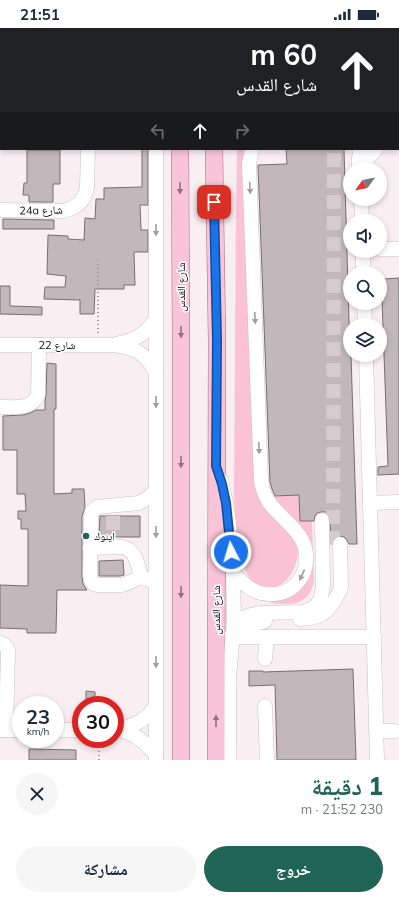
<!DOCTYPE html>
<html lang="ar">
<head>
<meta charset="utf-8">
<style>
	body { margin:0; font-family:Mulish,"Noto Naskh Arabic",sans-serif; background:#f6f6f7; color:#1f2937; direction:rtl; height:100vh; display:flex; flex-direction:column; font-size:15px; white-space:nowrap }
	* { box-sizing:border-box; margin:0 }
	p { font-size:13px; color:#747a83 }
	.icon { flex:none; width:22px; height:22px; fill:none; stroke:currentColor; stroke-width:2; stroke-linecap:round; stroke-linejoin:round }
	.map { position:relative; height:732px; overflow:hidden; direction:ltr }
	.side { display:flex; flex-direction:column; background:#fff; flex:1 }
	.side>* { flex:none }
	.banner { position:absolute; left:0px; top:0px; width:399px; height:122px; box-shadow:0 2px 6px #0003; direction:rtl; background:#202124; color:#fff; overflow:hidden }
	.needle { width:26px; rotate:237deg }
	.controls { position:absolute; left:343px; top:134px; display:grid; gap:8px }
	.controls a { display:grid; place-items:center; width:44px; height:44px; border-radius:50%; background:#fff; box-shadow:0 2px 6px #0003; font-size:20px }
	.speed { position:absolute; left:12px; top:668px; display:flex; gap:8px; font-size:20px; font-weight:700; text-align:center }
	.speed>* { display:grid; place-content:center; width:52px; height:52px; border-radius:50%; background:#fff; box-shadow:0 2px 6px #0003; line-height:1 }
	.speed small { font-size:10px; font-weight:400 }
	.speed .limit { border:6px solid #d22; background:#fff; color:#111 }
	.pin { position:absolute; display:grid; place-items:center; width:34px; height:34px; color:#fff; margin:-17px; border-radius:8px; box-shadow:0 2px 6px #0006 }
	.me { position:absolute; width:44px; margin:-22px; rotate:355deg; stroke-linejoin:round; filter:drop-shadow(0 0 3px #0008) }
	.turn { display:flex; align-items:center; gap:14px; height:84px; padding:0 16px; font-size:18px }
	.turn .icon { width:52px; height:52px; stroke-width:2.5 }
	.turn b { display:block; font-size:28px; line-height:34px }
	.lanes { display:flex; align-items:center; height:38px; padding:0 16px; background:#0003; justify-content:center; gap:20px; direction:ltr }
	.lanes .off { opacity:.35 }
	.round { display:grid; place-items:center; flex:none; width:42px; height:42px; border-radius:21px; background:#f6f6f7 }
	.overview { display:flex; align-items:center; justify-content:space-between; height:68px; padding:0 16px }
	h1 { font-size:24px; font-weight:800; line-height:30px; color:#206456 }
	.action { display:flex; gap:8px; margin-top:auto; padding:8px 16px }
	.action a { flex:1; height:46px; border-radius:24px; background:#206456; color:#fff; font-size:16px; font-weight:800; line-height:46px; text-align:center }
	.action a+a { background:#f6f6f7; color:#1f2937 }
	.status { display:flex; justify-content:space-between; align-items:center; height:28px; padding:0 20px; background:#fff; direction:ltr }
	.status svg { height:11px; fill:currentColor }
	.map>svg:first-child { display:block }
	.green { fill:#fbc2d6 }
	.building { fill:#c2b8bb; stroke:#776e71 }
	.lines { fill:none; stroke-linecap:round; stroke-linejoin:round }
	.minor-tunnel { stroke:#d6ccd0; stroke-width:14; stroke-dasharray:14 7; stroke-linecap:butt }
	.minor-casing { stroke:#cbc0c4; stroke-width:15 }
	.major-casing { stroke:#a46a7f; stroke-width:18 }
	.path { stroke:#a0989b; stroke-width:2; stroke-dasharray:1 3; stroke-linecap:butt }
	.minor { stroke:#fff; stroke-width:14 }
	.major { stroke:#f9c4d7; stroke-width:17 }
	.oneway { fill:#90717c }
	.oneway2 { fill:#9f9e9e }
	.route-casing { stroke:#114b97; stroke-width:10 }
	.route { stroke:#1a73e8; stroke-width:7 }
	.poi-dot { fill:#206456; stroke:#fff; stroke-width:1.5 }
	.labels { text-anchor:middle; stroke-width:3; stroke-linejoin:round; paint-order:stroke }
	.street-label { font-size:11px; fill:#0f0c0d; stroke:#fff }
	.poi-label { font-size:11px; fill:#0f0c0d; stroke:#fff; text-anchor:start }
</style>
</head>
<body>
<div class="status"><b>21:51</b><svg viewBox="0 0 49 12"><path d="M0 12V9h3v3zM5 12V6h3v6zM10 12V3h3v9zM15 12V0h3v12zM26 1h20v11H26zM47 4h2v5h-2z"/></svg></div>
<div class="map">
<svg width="399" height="732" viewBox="0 0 399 732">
	<rect width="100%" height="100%" fill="#f9eef2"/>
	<g class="green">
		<path d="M237,121H246L255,453C266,470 279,486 290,503C292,507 296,512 297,516C301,531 291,555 275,559C273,560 269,559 266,560C261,560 254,556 251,552C247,548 245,540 243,535H239L236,503L234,469L236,179Z"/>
		<path d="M299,467L312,493L314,552C310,578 292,577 271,575V573C277,572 284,571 290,569C302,565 305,548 309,537L269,468Z"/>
	</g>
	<g class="building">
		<polygon points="142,121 148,121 148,177 140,177 141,202 148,202 148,224 134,224 135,257 124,257 124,261 95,261 94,286 80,286 80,272 44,271 45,259 65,259 66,248 47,246 48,207 68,208 68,211 84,212 85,190 95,191 96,171 104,171 104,160 142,159"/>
		<polygon points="286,121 344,121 350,327 351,327 357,516 349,516 347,512 344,509 339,508 336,509 333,512 331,517 330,492 329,487 326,484 321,484 317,485 315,488 314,493 300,493 299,467 275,468 272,461 270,454 258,137 287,136"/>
		<polygon points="27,122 60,122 60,156 53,156 53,174 29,174 29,167 23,167 24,155 27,155"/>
		<polygon points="3,191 54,192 54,201 3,201"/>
		<polygon points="399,250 399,446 378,447 378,439 388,438 382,270 385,270 385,251"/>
		<polygon points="0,258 10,258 10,278 42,279 42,287 0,286"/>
		<polygon points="47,335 56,336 56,381 54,381 54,466 72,465 72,461 84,461 85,480 82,488 82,548 83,556 87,562 57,562 56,605 27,605 27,601 0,600 0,557 28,558 28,501 21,501 21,491 18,491 18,483 26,483 25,466 17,466 17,422 3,422 3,388 23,387 30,385 36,382 45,382 45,373 46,367"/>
		<polygon points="100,488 140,488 140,509 99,509"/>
		<polygon points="123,532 124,547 120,548 99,548 99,533"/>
		<polygon points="353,641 356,732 277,732 275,657 249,658 249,643 263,643 263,644"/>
		<polygon points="86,663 95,664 95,673 86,673"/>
		<polygon points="29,721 76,722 76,732 29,732"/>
	</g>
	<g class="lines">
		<g class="minor-tunnel">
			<polyline points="113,488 113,509"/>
			<polyline points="333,517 334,121"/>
		</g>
		<g class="minor-casing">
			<g id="minor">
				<polyline points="94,0 94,1"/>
				<polyline points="279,0 279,1"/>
				<polyline points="290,0 290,1"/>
				<polyline points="156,1 156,0"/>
				<polyline points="236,1 236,0"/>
				<polyline points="398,35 399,35"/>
				<polyline points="0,65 1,65"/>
				<polyline points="398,110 399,110"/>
				<polyline points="156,121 156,732"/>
				<path d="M359,141C358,134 358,128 362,121"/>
				<polyline points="363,141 368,130 376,121"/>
				<polyline points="361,171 362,193"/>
				<path d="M0,182L61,183C75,181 85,174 87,159L88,121"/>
				<polyline points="380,221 399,221"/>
				<polyline points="363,223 363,245"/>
				<polyline points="364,275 365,297"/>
				<path d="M116,316C135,312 145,307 156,291"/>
				<path d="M0,317H114C135,320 146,325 156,345"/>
				<polyline points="366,327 377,732"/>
				<path d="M0,379C13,379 32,382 38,367L39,317"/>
				<polyline points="221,452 226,475 229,495 233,545 234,593 229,650 229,732"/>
				<path d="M156,461L149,469L139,475L97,479L92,483L91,488L90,548C91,553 92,556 97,557H122L130,554L141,549L147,551L156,556"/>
				<polyline points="370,475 399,474"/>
				<path d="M90,520L123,519C136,522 138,538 141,549"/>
				<path d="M233,545C244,556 253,566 269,566C281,567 293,562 300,551C305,545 306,539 306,531C308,505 282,493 269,474C264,467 262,460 261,452L249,136L252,121"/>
				<path d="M300,591C318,590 327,587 336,570C338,566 340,563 341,559L340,516"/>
				<polyline points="234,593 251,587 262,585 303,584 311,581 316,578 321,570 323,558 322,492"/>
				<polyline points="232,606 249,598 265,593"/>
				<polyline points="232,609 374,609"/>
				<polyline points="0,615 5,617 8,622 6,702"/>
				<polyline points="265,631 267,609"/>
				<polyline points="265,678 267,732"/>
				<polyline points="0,702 21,702"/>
				<polyline points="55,702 81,702"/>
				<path d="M115,702C133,703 146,714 156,728"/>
				<path d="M118,702C135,697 145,693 156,678"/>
				<polyline points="376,703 395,703"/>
			</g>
		</g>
		<g class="major-casing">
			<g id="major">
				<polyline points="213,0 213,1"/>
				<polyline points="180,1 180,0"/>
				<polyline points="180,121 181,309 181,732"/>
				<polyline points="214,121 217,312 216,732"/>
			</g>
		</g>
		<g class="path">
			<polyline points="42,0 42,1"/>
			<polyline points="311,1 311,0"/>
			<polyline points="98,305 98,229"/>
			<polyline points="99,732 99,711"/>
		</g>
		<use href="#minor" class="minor"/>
		<use href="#major" class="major"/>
	</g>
	<defs><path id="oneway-solid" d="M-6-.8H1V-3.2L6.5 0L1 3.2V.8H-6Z"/></defs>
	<g class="oneway">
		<use href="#oneway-solid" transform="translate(180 160) rotate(90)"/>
		<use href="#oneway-solid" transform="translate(181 304) rotate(90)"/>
		<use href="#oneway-solid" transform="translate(181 434) rotate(90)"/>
		<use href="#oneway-solid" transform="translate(181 564) rotate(90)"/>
		<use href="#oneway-solid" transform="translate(216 693) rotate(-90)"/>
	</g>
	<g class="oneway2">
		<use href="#oneway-solid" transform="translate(250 160) rotate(88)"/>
		<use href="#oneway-solid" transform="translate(156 202) rotate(90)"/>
		<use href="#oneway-solid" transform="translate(255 290) rotate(88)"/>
		<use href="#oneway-solid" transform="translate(156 374) rotate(90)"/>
		<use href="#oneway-solid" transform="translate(259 420) rotate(88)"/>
		<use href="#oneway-solid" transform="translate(156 504) rotate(90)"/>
		<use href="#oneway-solid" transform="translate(302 547) rotate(115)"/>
		<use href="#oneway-solid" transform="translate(156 634) rotate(90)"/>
	</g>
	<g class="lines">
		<g class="route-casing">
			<polyline id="route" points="214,174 217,312 216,438 222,456 226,475 231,524"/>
		</g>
		<use href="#route" class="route"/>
	</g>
	<circle class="poi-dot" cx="86" cy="508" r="4"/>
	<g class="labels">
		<g class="street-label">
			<text transform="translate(41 182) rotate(-1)" y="4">24a شارع</text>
			<text transform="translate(181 259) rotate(-90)" y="4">شارع القدس</text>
			<text x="57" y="321">شارع 22</text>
			<text transform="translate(216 582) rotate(-90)" y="4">شارع القدس</text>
		</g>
		<g class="poi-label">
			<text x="94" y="512">اينوك</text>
		</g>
	</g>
</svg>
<div class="controls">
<a><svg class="needle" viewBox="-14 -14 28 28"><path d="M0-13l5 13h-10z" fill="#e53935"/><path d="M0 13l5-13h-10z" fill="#747a83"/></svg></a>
<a><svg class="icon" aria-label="sound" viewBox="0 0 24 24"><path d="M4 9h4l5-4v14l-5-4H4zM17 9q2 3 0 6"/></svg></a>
<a><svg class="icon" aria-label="search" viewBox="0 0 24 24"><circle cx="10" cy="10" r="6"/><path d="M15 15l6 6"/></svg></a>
<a><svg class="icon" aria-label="layers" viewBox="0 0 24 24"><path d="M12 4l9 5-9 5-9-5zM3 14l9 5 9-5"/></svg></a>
</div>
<div class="speed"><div>23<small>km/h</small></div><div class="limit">30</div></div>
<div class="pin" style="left:214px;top:174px;background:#d93025"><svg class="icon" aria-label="arrive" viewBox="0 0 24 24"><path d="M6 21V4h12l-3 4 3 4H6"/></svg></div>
<svg class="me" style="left:231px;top:524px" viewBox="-20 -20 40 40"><circle r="17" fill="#1a73e8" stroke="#fff" stroke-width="3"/><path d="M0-11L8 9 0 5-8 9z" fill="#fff"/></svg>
<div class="banner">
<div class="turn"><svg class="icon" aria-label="ahead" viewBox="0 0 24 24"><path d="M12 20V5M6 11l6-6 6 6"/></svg><div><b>60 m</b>شارع القدس</div></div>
<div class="lanes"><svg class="icon off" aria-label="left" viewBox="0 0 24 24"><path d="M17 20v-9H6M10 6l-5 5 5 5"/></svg><svg class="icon" aria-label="ahead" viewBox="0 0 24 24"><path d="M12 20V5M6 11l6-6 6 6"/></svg><svg class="icon off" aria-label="right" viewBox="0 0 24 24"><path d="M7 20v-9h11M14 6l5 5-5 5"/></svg></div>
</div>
</div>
<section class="side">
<div class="overview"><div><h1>1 دقيقة</h1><p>230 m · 21:52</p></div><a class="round"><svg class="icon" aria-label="close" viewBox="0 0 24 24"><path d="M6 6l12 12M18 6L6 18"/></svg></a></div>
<div class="action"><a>خروج</a><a>مشاركة</a></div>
</section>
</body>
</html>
